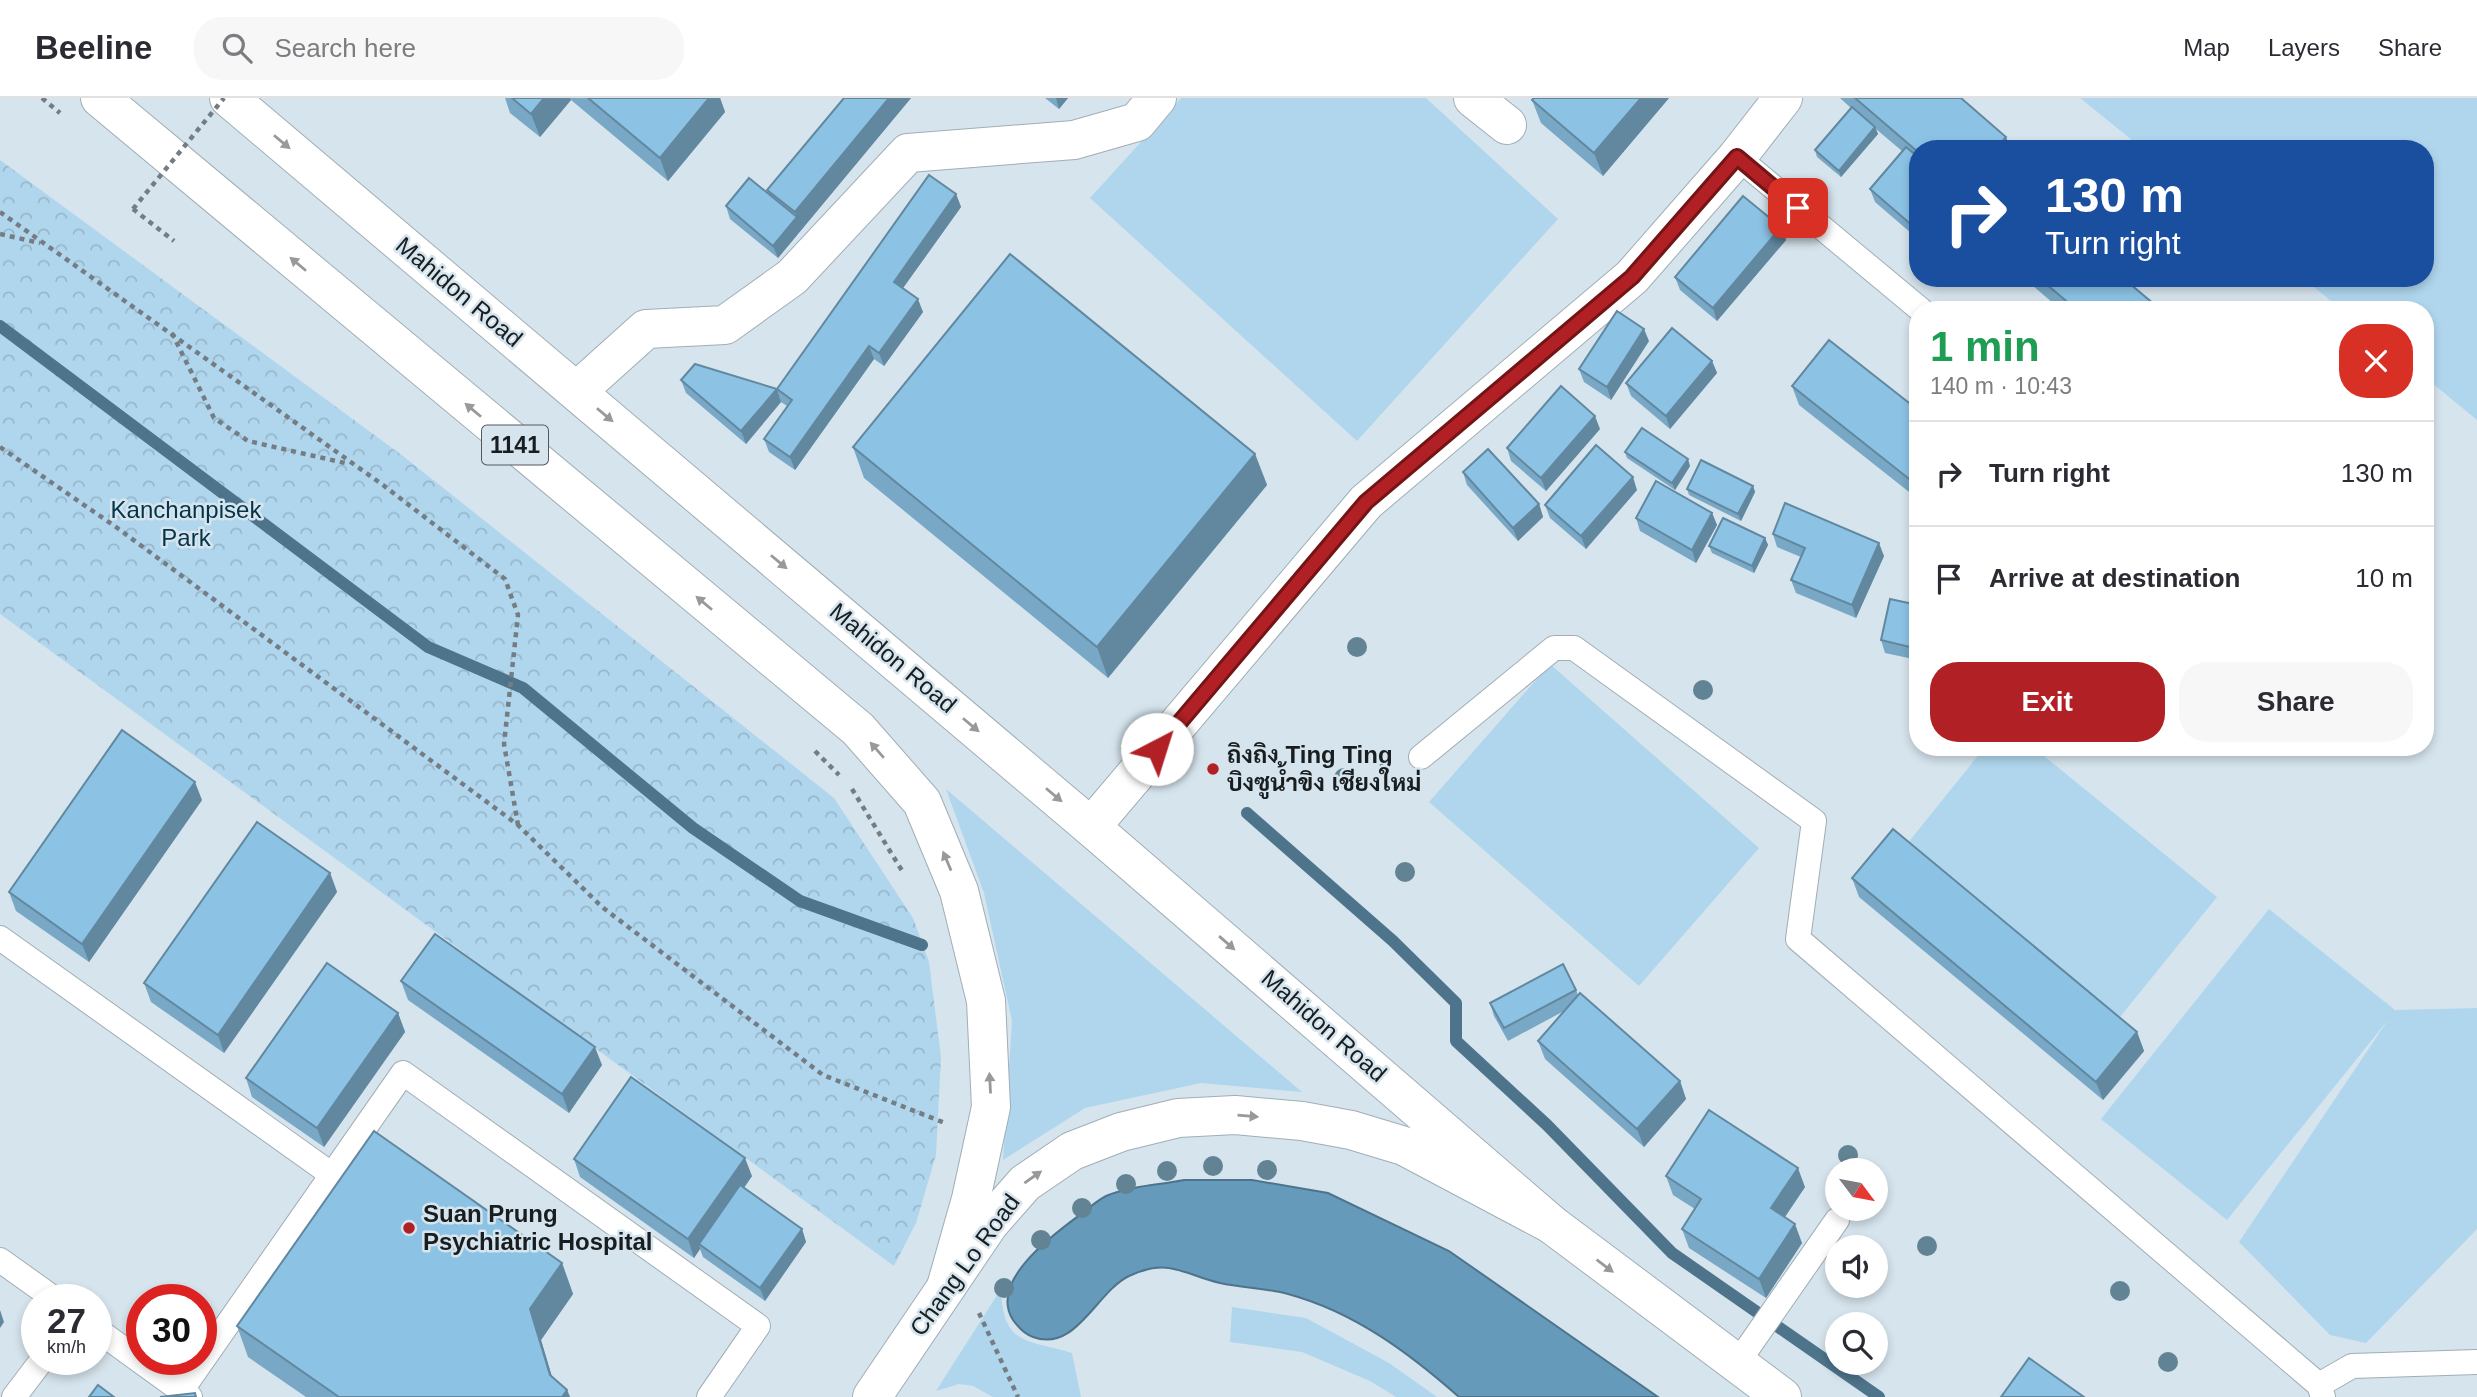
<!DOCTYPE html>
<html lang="en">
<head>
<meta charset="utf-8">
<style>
	body { margin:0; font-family:Helvetica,Sarabun,sans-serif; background:#f7f7f7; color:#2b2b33; height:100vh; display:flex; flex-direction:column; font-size:26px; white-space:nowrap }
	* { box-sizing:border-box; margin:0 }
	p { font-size:23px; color:#7c7c81 }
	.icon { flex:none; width:38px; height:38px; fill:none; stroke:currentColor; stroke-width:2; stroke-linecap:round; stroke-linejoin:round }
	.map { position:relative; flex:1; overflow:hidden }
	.panel { position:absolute; left:1909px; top:203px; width:525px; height:455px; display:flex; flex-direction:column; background:#fff; border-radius:28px; box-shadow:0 4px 10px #0003 }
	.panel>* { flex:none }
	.guide { position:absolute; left:1909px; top:42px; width:525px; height:147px; border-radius:28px; box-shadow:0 4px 10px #0003; background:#1a4fa0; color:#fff; overflow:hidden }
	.needle { width:46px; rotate:122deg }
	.fabs { position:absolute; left:1825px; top:1060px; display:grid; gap:14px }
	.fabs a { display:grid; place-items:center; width:63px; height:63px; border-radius:50%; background:#fff; box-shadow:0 4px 10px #0003; font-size:35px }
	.speed { position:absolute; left:21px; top:1186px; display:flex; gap:14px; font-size:35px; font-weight:700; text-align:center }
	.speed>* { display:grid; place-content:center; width:91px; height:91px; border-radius:50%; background:#fff; box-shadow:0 4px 10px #0003; line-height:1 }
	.speed small { font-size:18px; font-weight:400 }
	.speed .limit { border:10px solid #d22; background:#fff; color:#111 }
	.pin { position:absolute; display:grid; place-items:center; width:60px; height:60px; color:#fff; margin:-30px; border-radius:14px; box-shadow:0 4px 10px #0006 }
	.me { position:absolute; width:77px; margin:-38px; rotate:40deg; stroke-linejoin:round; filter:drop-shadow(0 0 5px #0008) }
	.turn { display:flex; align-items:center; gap:24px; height:147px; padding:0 21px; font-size:32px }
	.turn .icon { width:91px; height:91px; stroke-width:2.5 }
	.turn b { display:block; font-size:49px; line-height:60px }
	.round { display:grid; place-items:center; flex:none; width:74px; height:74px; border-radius:28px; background:#f7f7f7 }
	.summary { display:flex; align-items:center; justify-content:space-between; height:119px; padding:0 21px }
	h1 { font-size:42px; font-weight:800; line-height:52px; color:#1e9e55 }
	.cta { display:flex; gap:14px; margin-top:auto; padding:14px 21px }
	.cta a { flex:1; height:80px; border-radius:28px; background:#b12024; color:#fff; font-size:28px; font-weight:800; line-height:80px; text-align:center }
	.cta a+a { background:#f7f7f7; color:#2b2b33 }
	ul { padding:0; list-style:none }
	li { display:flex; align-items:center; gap:21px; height:105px; padding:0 21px; border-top:2px solid #e1e1e2 }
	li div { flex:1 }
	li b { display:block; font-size:26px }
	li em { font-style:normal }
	header { display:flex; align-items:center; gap:42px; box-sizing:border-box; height:98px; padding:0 35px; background:#fff; border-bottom:2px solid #e1e1e2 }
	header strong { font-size:33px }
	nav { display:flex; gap:38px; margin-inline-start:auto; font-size:24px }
	.search { width:490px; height:63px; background:#f7f7f7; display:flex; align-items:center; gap:18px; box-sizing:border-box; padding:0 24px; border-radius:28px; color:#7c7c81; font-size:26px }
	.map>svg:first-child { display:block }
	.grass { fill:#b0d6ed }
	.forest { fill:url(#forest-crowns) }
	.water { fill:#659aba; stroke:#4e748c; stroke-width:2 }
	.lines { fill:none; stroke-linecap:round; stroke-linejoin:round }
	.stream { stroke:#4e748c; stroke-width:12 }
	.lane-casing { stroke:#a0aeb6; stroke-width:26 }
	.street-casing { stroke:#a0aeb6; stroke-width:40 }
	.secondary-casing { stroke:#a0aeb6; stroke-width:40 }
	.primary-casing { stroke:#a0aeb6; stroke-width:40 }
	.path { stroke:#747d83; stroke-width:4.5; stroke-dasharray:5 5; stroke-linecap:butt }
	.lane { stroke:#fff; stroke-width:24 }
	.street { stroke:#fff; stroke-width:38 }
	.secondary { stroke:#fff; stroke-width:38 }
	.primary { stroke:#fff; stroke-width:38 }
	.path-bridge { stroke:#747d83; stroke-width:4.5; stroke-dasharray:5 5; stroke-linecap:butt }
	.tree { fill:#628393 }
	.wall { fill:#78a8c5 }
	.shaded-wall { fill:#6288a0 }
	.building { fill:#8cc3e5; stroke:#6288a0; stroke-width:2 }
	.oneway { fill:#97999b }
	.route-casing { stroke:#731517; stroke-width:18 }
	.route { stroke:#b12024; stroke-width:12 }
	.poi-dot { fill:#b12024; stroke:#d6e4ed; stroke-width:2.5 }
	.labels { text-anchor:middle; stroke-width:5; stroke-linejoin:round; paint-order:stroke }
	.shield { fill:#d6e4ed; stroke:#51595e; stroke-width:2 }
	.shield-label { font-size:23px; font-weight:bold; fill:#181d20 }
	.street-label { font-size:24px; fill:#181d20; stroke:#d6e4ed }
	.park-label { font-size:24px; fill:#04344a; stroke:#d6e4ed }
	.poi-label { font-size:24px; font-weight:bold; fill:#181d20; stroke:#d6e4ed; text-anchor:start }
</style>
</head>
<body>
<header>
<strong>Beeline</strong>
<div class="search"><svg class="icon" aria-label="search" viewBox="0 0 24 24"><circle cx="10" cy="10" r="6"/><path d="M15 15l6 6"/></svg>Search here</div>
<nav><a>Map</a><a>Layers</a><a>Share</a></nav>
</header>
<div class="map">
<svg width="2477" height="1299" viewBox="0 0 2477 1299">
	<defs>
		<pattern id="forest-crowns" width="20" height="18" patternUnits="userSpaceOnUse" patternTransform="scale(1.75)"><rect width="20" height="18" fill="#b0d6ed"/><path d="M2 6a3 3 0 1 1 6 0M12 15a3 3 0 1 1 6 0" fill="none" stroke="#97b7cb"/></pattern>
	</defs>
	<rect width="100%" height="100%" fill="#d6e4ed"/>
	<g class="grass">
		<polygon points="1181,0 1426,0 1558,121 1357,343 1090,100"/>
		<polygon points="2080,0 2477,0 2477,322 2426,280 2426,212 2342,212 2303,180 2426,180 2426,51 2143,51"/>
		<polygon points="1550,566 1759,750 1639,888 1429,704"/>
		<polygon points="1985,649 2033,649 2217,799 2120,919 1907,746"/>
		<polygon points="946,691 1302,994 1201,985 1085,1010 1003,1062 1012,923 984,795"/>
		<polygon points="2269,811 2395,912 2477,910 2477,1131 2366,1245 2330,1237 2239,1144 2388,922 2227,1122 2101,1021"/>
		<path d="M1001,1191C1003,1249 1028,1241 1072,1255L1081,1299H993L973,1288L959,1286L936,1293Z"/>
		<polygon points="1232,1209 1306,1220 1389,1265 1437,1299 1396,1299 1370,1283 1302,1254 1230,1244"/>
	</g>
	<polygon class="forest" points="0,62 403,358 834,700 913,820 929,864 941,959 936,1057 916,1125 894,1168 0,516"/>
	<path class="water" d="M1184,1082H1252L1328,1095L1449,1153L1658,1299H1459C1408,1254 1354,1214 1288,1196C1266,1190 1243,1190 1220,1185C1184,1177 1170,1159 1129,1178C1096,1194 1076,1255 1033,1239C1024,1236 1018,1229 1013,1222C988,1183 1054,1136 1081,1116C1089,1110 1098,1102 1106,1098C1129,1088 1160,1087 1184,1082Z"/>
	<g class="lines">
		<g class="stream">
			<polyline points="0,228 428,549 523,590 693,730 800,803 922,847"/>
			<polyline points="1247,715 1393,843 1456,905 1456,943 1547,1027 1672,1155 1879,1299"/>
		</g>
		<g class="lane-casing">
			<g id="lane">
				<polyline points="1737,59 1921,212"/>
				<polyline points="1421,659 1554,550 1574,550 1814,723 1798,841 2319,1287 2323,1299"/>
				<polyline points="0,840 331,1076"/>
				<polyline points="0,1162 56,1202"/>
				<polyline points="96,1231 190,1299"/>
				<polyline points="1736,1267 1837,1122"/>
				<polyline points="2319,1287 2352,1268 2477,1264"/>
				<polyline points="181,1293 403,975 758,1228 709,1299"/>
				<polyline points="14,1299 42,1262"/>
			</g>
		</g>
		<g class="street-casing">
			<g id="street">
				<polyline points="1473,0 1507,27"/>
				<polyline points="577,293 646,231 725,227 792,179 908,55 1074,42 1137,24 1157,0"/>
				<polyline points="1091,729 1366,404 1632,179 1737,59 1783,0"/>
			</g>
		</g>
		<g class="secondary-casing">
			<polyline id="secondary" points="872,1299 989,1126 1025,1085 1072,1053 1121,1034 1178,1020 1235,1017 1302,1023 1351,1032 1404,1048 1551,1126 1782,1299"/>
		</g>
		<g class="primary-casing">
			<g id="primary">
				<polyline points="100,0 858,631 922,704 959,793 986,903 991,1009 971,1101 946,1189"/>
				<polyline points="229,0 1091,729 1551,1126"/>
			</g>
		</g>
		<g class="path">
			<polyline points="42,0 60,15"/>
			<polyline points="133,111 174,143"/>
			<polyline points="0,114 383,387 505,481 518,517 504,646 518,727"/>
			<polyline points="0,136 40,145"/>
			<polyline points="172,235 214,320 248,343 345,365"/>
			<polyline points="0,349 116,429 518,727 602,809 823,977 945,1025"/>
			<polyline points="815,653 839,677"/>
			<polyline points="852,691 904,776"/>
			<polyline points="979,1215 1018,1299"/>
		</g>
		<use href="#lane" class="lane"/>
		<use href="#street" class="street"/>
		<use href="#secondary" class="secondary"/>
		<use href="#primary" class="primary"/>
		<polyline class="path-bridge" points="133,111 224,0"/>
	</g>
	<g class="tree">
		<circle cx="1357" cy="549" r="10"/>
		<circle cx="1703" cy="592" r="10"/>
		<circle cx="1344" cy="680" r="10"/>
		<circle cx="1405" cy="774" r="10"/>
		<circle cx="1848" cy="1057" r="10"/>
		<circle cx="1213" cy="1068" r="10"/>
		<circle cx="1267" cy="1072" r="10"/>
		<circle cx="1167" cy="1073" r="10"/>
		<circle cx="1126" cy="1086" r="10"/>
		<circle cx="1082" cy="1110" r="10"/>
		<circle cx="1041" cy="1142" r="10"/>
		<circle cx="1927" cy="1148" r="10"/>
		<circle cx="1004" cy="1190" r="10"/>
		<circle cx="2120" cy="1193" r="10"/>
		<circle cx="2168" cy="1264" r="10"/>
	</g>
	<g class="wall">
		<polygon points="505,0 720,0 725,14 668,83 571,2 540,39 510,15"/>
		<polygon points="844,0 911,0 778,160 730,121 726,108 769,97 767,92"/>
		<polygon points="1045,0 1068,0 1059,11"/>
		<polygon points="1669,0 1603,78 1541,25 1532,2"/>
		<polygon points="1840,0 1961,0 2006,39 2010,51 1918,51 1918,141 1875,104 1870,91 1902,53 1876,31 1878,36 1841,79 1817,59 1815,52 1851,10"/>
		<polygon points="956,96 961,109 903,190 923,214 884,268 874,261 795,372 769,354 764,341 787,308 781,304 777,291"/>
		<polygon points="1781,129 1786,142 1717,223 1680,192 1675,179"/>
		<polygon points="2024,180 2123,180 2155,207 2157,212 2061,212"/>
		<polygon points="1649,243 1611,302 1584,284 1579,271"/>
		<polygon points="1712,263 1717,275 1670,331 1631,298 1626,285"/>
		<polygon points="681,282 777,291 781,304 746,346 686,295"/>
		<polygon points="1792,288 1918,312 1918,401 1799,307"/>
		<polygon points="1600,331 1546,393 1511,363 1507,350"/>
		<polygon points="853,349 1255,356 1267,387 1108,580 864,380"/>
		<polygon points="1625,354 1690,368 1675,392 1627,360"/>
		<polygon points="1463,374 1539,406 1543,419 1518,443 1467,387"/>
		<polygon points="1753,388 1755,394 1741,423 1689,397 1687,391"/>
		<polygon points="1637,392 1586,451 1550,420 1545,407"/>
		<polygon points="1712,415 1717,427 1696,465 1640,433 1636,420"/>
		<polygon points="1773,436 1884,458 1856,520 1796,495 1791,482 1801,459 1777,449"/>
		<polygon points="1765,440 1768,447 1754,475 1712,455 1709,448"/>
		<polygon points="1918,507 1918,562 1885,555 1881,542"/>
		<polygon points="202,702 89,864 16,813 9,794"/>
		<polygon points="330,775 337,794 224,955 151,904 144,885"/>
		<polygon points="1852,780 2137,934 2144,953 2103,1002 1859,799"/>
		<polygon points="401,883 602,967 569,1015 408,902"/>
		<polygon points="1576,892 1578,897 1680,983 1686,1001 1644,1049 1545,961 1538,943 1564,913 1508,943 1494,918 1490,905"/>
		<polygon points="398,915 405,934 324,1049 252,999 246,980"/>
		<polygon points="574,1061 752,1078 744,1090 802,1131 806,1144 765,1203 703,1159 700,1151 694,1160 580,1079"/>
		<polygon points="1666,1078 1805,1089 1785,1119 1802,1145 1766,1200 1689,1150 1682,1131 1695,1111 1673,1097"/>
		<polygon points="562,1165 573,1196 541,1242 552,1279 567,1292 570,1299 306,1299 248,1259 237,1228"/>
	</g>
	<g class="shaded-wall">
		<polygon points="544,0 570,0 571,2 540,39 531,16"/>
		<polygon points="709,0 720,0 725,14 668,83 660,60"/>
		<polygon points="889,0 911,0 778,160 773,148 797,119 795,114"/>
		<polygon points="1056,0 1068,0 1059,11"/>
		<polygon points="1641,0 1669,0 1603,78 1594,55"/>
		<polygon points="1875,29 1878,36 1841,79 1839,73"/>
		<polygon points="2006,39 2010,51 1996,51"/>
		<polygon points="956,96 961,109 898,197 894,184"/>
		<polygon points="1918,124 1918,140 1914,129"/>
		<polygon points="1781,129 1786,142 1717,223 1713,210"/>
		<polygon points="918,201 923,214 884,268 879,255"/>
		<polygon points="1644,231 1649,243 1611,302 1607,289"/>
		<polygon points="869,248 874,261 795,372 790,359"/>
		<polygon points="1712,263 1717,275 1670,331 1666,318"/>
		<polygon points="777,291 781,304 746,346 741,333"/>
		<polygon points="1595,318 1600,331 1546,393 1541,380"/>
		<polygon points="1255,356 1267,387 1108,580 1097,549"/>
		<polygon points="1688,361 1690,368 1675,392 1672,385"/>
		<polygon points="1633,379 1637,392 1586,451 1581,438"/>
		<polygon points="1753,388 1755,394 1741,423 1738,416"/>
		<polygon points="1539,406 1543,419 1518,443 1513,430"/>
		<polygon points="1712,415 1717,427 1696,465 1692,452"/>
		<polygon points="1765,440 1768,447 1754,475 1752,468"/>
		<polygon points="1879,445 1884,458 1856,520 1852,507"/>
		<polygon points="195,684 202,702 89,864 82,846"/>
		<polygon points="330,775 337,794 224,955 218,937"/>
		<polygon points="398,915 405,934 324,1049 317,1030"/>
		<polygon points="2137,934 2144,953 2103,1002 2096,984"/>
		<polygon points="595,949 602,967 569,1015 562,996"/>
		<polygon points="1680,983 1686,1001 1644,1049 1637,1031"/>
		<polygon points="745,1060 752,1078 702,1149 699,1146 700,1151 694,1160 688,1141"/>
		<polygon points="1798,1070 1805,1089 1778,1129 1771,1110"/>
		<polygon points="1795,1126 1802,1145 1766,1200 1759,1181"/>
		<polygon points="802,1131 806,1144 765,1203 760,1190"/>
		<polygon points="562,1165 573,1196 541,1242 558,1299 550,1277 530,1211"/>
		<polygon points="0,1212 4,1224 0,1230"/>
		<polygon points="567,1292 570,1299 562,1299"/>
	</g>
	<g class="building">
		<polygon points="512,0 544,0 531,16"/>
		<polygon points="588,0 709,0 660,60"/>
		<polygon points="844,0 889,0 795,114 767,92"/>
		<polygon points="1534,0 1641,0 1594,55 1532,2"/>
		<polygon points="1855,0 1961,0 2006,39 1996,51 1918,51 1918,54"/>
		<polygon points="1852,9 1875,29 1839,73 1815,52"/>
		<polygon points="1906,49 1918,59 1918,124 1914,129 1870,91"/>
		<polygon points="929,77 956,96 894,184 918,201 879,255 869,248 790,359 764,341 792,302 777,291"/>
		<polygon points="749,80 797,119 773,148 726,108"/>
		<polygon points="1743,98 1781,129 1713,210 1675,179"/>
		<polygon points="1010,156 1255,356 1097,549 853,349"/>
		<polygon points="2039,180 2123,180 2155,207 2151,212 2077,212"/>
		<polygon points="1617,213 1644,231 1607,289 1579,271"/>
		<polygon points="1672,230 1712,263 1666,318 1626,285"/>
		<polygon points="1829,242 1918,312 1918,388 1792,288"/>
		<polygon points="695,266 777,291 741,333 681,282"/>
		<polygon points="1561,288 1595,318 1541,380 1507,350"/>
		<polygon points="1642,330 1688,361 1672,385 1625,354"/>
		<polygon points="1596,347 1633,379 1581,438 1545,407"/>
		<polygon points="1488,351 1539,406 1513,430 1463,374"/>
		<polygon points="1701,362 1753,388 1738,416 1687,391"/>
		<polygon points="1656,383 1712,415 1692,452 1636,420"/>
		<polygon points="1785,405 1879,445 1852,507 1791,482 1805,450 1773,436"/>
		<polygon points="1723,420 1765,440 1752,468 1709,448"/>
		<polygon points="1890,501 1918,507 1918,551 1881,542"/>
		<polygon points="122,632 195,684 82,846 9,794"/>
		<polygon points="257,724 330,775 218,937 144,885"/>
		<polygon points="1893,731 2137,934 2096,984 1852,780"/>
		<polygon points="435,836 595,949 562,996 401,883"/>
		<polygon points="327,865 398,915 317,1030 246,980"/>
		<polygon points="1563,866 1576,892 1504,930 1490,905"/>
		<polygon points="1580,895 1680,983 1637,1031 1538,943"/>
		<polygon points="631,979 745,1060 688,1141 574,1061"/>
		<polygon points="1709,1012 1798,1070 1771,1110 1795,1126 1759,1181 1682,1131 1701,1101 1666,1078"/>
		<polygon points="374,1033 562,1165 530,1211 550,1277 567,1292 562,1299 339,1299 237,1228"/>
		<polygon points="740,1087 802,1131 760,1190 699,1146"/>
		<polygon points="2029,1260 2084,1299 2001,1299"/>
		<polygon points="98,1287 114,1299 89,1299"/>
		<polygon points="195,1295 196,1299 160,1299"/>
	</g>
	<defs><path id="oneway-solid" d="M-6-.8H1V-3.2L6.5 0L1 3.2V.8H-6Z" transform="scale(1.75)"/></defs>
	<g class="oneway">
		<use href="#oneway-solid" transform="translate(282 44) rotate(40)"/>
		<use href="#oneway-solid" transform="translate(298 166) rotate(-140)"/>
		<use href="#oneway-solid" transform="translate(473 312) rotate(-140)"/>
		<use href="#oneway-solid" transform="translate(605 317) rotate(40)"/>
		<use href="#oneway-solid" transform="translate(779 464) rotate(40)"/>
		<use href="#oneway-solid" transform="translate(704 505) rotate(-140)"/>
		<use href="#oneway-solid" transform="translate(971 627) rotate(40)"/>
		<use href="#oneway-solid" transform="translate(877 652) rotate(-131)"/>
		<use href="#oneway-solid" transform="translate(1054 697) rotate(40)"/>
		<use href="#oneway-solid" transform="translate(947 763) rotate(-113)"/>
		<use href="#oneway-solid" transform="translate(1227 845) rotate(41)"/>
		<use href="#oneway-solid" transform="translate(990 985) rotate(-93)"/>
		<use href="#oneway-solid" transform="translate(1248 1018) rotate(5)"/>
		<use href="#oneway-solid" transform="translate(1033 1079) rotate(-35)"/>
		<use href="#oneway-solid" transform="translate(1605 1168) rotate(37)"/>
	</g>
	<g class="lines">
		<g class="route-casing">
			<polyline id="route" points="1157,651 1366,404 1632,179 1737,59 1798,110"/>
		</g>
		<use href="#route" class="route"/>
	</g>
	<g class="poi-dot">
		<circle cx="1213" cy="671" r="7"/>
		<circle cx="409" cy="1130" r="7"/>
	</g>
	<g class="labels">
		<rect class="shield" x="482" y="327.5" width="66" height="39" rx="5"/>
		<g class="shield-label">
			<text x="515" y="355">1141</text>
		</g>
		<g class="street-label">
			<text transform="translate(459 194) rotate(40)" y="8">Mahidon Road</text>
			<text transform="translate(893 560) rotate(40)" y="8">Mahidon Road</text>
			<text transform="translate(1324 928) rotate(41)" y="8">Mahidon Road</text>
			<text transform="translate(965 1167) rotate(-54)" y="8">Chang Lo Road</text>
		</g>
		<g class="park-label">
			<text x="186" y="420">Kanchanpisek<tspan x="186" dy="28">Park</tspan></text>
		</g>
		<g class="poi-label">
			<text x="1227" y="665">ถิงถิง Ting Ting<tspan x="1227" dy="28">บิงซูน้ำขิง เชียงใหม่</tspan></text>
			<text x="423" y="1124">Suan Prung<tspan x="423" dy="28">Psychiatric Hospital</tspan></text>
		</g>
	</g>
</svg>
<div class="fabs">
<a><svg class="needle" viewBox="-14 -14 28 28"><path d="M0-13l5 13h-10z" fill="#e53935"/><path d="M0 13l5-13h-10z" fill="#7c7c81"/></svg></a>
<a><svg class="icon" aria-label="sound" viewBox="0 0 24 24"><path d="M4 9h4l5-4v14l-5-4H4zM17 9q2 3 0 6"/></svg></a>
<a><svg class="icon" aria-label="search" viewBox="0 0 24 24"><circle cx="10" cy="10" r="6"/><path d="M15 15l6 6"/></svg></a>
</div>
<div class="speed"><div>27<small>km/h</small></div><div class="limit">30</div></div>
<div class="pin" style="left:1798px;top:110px;background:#d93025"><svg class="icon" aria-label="arrive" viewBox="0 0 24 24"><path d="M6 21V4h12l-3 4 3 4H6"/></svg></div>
<svg class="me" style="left:1157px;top:651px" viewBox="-20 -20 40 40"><circle r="19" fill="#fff"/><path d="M0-13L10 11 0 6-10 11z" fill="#b12024"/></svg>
<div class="guide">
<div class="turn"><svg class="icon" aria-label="right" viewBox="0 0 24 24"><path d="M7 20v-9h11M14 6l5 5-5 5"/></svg><div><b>130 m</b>Turn right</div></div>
</div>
<section class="panel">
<div class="summary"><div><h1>1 min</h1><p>140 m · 10:43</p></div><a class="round" style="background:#d93025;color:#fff"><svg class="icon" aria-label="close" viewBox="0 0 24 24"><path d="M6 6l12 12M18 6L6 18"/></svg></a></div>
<ul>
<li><svg class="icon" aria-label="right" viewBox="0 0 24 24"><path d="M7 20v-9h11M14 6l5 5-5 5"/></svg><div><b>Turn right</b></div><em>130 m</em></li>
<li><svg class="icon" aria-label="arrive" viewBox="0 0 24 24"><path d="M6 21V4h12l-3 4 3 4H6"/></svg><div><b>Arrive at destination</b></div><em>10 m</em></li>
</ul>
<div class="cta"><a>Exit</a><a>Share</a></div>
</section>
</div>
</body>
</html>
